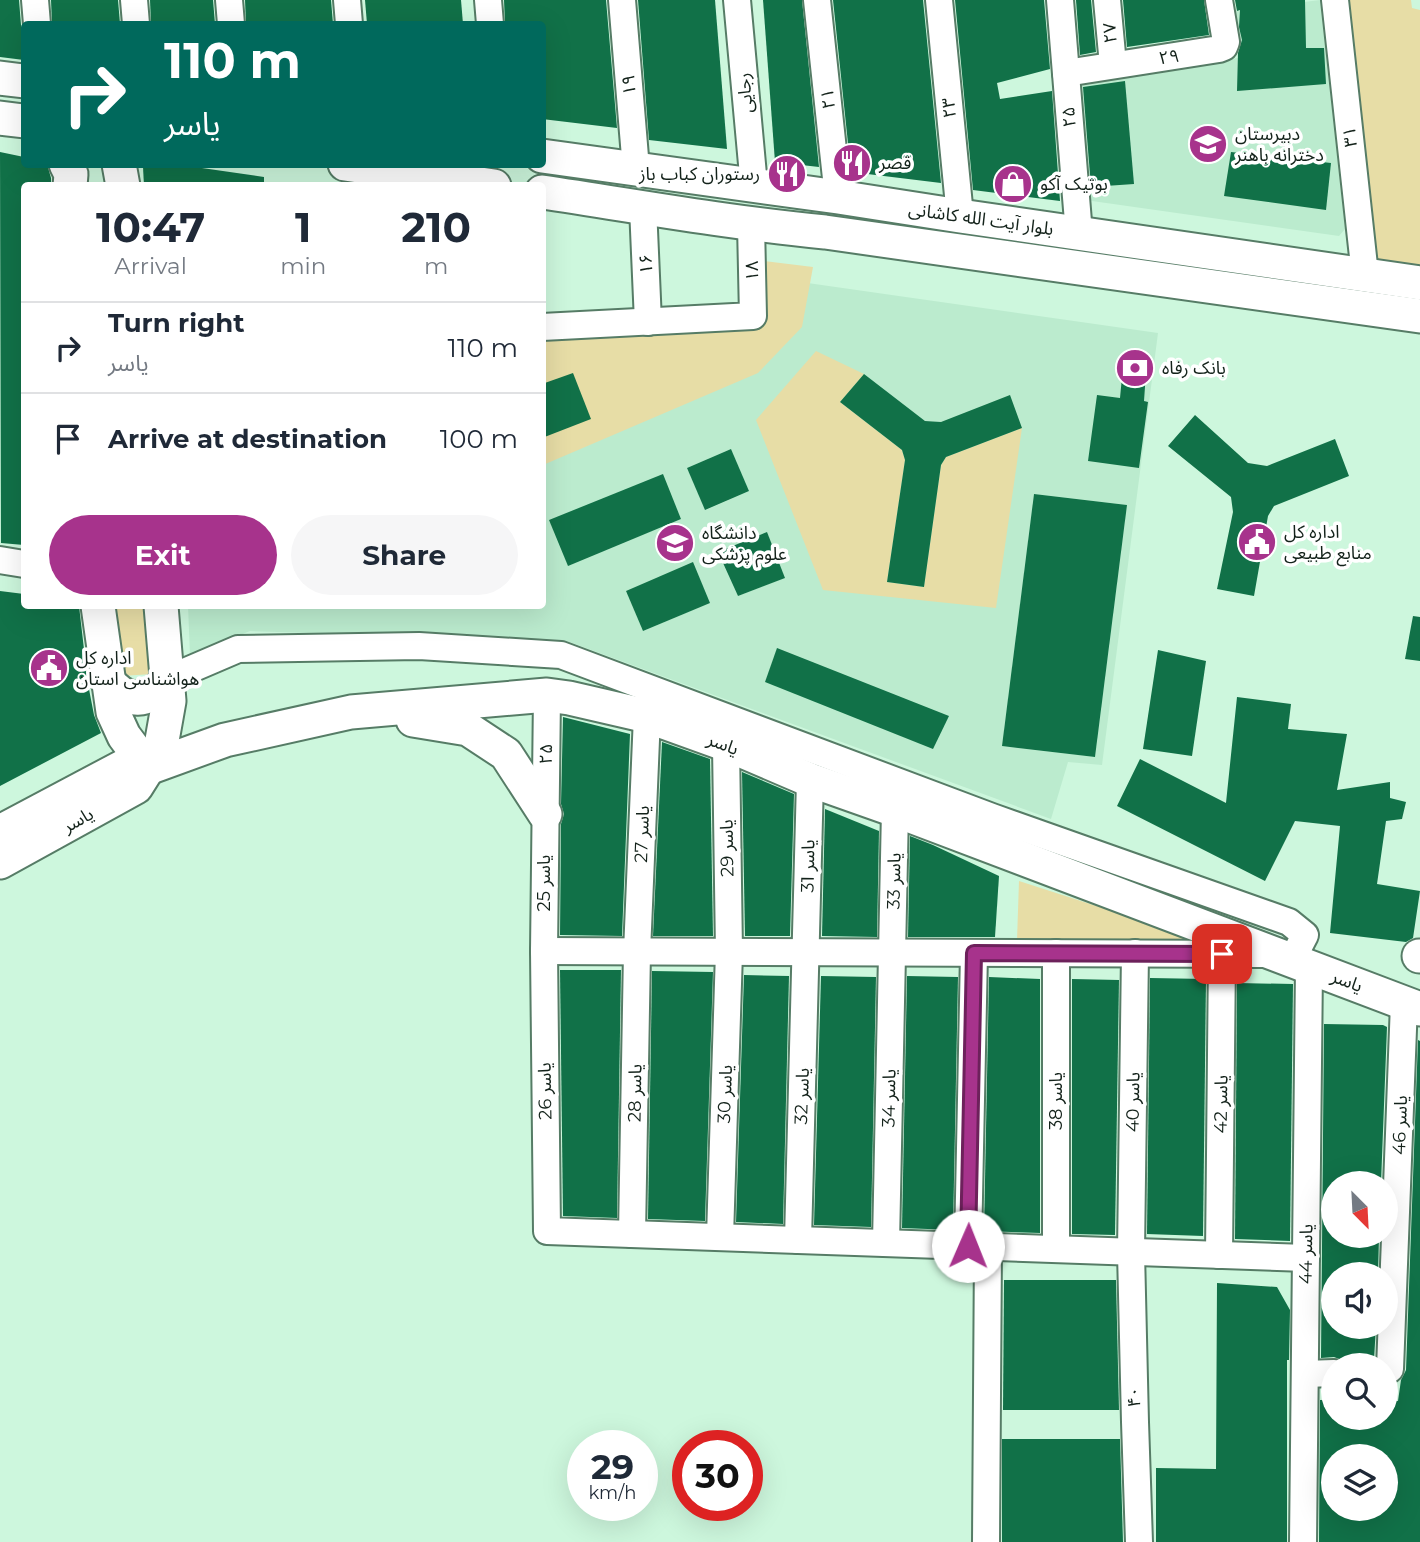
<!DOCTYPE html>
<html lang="en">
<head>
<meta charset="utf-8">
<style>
	body { margin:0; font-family:Montserrat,"Noto Sans Arabic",sans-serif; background:#f6f6f7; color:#1f2937; height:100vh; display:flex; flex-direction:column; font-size:26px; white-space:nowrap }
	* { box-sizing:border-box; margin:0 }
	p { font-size:23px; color:#747a83 }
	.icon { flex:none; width:38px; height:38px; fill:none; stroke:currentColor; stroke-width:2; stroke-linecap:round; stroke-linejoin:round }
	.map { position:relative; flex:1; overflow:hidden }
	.drawer { position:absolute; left:21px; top:182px; width:525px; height:427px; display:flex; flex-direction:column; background:#fff; border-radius:7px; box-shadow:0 7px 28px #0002 }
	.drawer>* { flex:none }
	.guide { position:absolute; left:21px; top:21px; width:525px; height:147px; border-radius:7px; box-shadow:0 7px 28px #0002; background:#00695c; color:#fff; overflow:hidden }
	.needle { width:46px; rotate:156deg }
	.buttons { position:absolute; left:1321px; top:1171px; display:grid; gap:14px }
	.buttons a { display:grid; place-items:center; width:77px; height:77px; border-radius:50%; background:#fff; box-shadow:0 7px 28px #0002; font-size:35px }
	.speed { position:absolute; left:567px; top:1430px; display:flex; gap:14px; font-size:35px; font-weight:700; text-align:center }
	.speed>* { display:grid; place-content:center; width:91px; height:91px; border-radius:50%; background:#fff; box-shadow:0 7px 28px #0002; line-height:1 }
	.speed small { font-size:18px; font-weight:400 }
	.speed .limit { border:10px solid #d22; background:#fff; color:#111 }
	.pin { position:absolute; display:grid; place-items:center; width:60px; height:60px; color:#fff; margin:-30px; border-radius:14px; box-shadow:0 4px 10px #0006 }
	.me { position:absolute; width:77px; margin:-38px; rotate:1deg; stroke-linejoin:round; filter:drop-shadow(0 0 5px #0008) }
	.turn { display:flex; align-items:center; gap:24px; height:147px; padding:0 28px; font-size:32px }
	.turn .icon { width:91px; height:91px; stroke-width:2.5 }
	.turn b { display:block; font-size:49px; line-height:60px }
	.eta { display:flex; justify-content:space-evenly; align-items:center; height:119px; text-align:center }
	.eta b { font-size:42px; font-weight:700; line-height:49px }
	.action { display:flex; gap:14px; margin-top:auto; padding:14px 28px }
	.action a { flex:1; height:80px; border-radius:42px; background:#a7338c; color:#fff; font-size:28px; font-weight:700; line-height:80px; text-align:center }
	.action a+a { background:#f6f6f7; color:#1f2937 }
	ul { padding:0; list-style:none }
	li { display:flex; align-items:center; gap:21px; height:91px; padding:0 28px; border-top:2px solid #e0e1e3 }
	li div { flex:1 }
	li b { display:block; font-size:26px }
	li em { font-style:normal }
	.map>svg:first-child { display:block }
	.built { fill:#bbebce; fill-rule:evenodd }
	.green { fill:#e7dda6 }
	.building { fill:#117148; fill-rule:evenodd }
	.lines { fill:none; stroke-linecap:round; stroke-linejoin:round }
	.minor-casing { stroke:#567c66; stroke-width:30 }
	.major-casing { stroke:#567c66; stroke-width:37 }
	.minor { stroke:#fff; stroke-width:26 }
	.major { stroke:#fff; stroke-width:33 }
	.route-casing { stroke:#6d215b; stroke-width:18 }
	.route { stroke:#a7338c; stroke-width:12 }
	.labels { text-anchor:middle; stroke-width:7; stroke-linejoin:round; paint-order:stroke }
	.street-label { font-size:18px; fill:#13221a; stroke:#fff }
	.poi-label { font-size:18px; fill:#13221a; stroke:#fff; text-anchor:start }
</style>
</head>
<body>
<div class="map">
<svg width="1420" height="1542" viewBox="0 0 1420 1542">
	<rect width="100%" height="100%" fill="#cdf7dd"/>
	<g class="built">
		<polygon points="1320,0 1345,229 1339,236 1085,200 1075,81 1238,58 1233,11"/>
		<path d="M759,276L1158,333L1102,765L1068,762L1051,819L567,641L250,631L190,655L188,606H542L543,438L760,323ZM863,375L925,421L941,422L923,587L887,582L905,460L902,450L840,402ZM731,449L749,491L706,510L687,468ZM662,475L681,519L634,538ZM1034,494L1127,505L1095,757L1002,746ZM767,532L784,578L738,596L718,553ZM626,591L709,603L643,631Z"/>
	</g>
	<g class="green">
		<polygon points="1340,0 1411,0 1412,8 1420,10 1420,269 1369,262"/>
		<polygon points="757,260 813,267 802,327 758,373 543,465 543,338 760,323"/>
		<polygon points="816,351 864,374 840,402 902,450 905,460 887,582 924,587 941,465 946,457 1022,428 996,608 823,590 756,420"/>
		<polygon points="115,606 147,606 153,674 121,676"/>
		<polygon points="1019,881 1211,943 1017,940"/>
	</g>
	<g class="building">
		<polygon points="0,0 19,0 21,25 24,33 24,60 0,57"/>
		<polygon points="51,0 118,0 120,24 52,24"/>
		<polygon points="150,0 213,0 215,24 151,24"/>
		<polygon points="245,0 331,0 333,24 246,24"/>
		<polygon points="365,0 461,0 463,24 367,24"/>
		<polygon points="504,0 606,0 617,128 542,119 542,24 505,24"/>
		<polygon points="638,0 715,0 727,149 649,140"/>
		<polygon points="763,0 802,0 819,167 775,162"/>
		<polygon points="833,0 923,0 941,183 851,172"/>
		<polygon points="955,0 1044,0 1050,69 997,83 1000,99 1052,91 1060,201 973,190"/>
		<polygon points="1076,0 1091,0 1096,52 1080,55"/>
		<polygon points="1123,0 1204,0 1209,35 1127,47"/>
		<polygon points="1235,0 1305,0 1306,48 1324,48 1326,84 1237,91 1238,53 1242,40 1239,27 1240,10 1237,11"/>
		<polygon points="1125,81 1134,184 1091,187 1083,87"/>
		<polygon points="0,152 24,157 24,164 47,164 51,178 51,186 24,186 24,545 1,543"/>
		<polygon points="1231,152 1331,163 1326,210 1224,196"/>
		<polygon points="181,165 264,177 264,186 144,186 143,167"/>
		<polygon points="1124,356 1147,358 1144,401 1148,402 1139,468 1088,461 1097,395 1120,398"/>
		<polygon points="573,373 591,419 542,438 542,384"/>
		<polygon points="864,374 925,421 941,422 1010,395 1022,428 946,457 941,465 924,587 887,582 905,460 902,450 840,402"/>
		<polygon points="1195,415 1248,463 1267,466 1335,439 1349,476 1274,506 1268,516 1254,596 1217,589 1233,512 1231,497 1168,446"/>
		<polygon points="731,449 749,491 705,510 687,468"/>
		<polygon points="663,474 681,519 568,566 549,520"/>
		<polygon points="1034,494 1127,505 1095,757 1002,746"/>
		<polygon points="767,532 785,578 738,596 718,552"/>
		<polygon points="693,562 710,603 643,631 626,591"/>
		<polygon points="0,591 24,594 24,606 79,606 88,684 94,715 101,733 0,786"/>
		<polygon points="1413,616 1420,617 1420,661 1405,659"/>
		<polygon points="777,648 949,716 933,749 765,682"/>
		<polygon points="1158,650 1206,661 1192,756 1143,749"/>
		<polygon points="1237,697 1291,704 1288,729 1347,734 1337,790 1390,782 1390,798 1406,802 1402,819 1386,821 1377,884 1420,891 1413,938 1406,942 1330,933 1340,826 1295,821 1265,881 1117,806 1140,759 1226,803"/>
		<polygon points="563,717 630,734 622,936 560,935 561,824 564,814 561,804"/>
		<polygon points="662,742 710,759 713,936 653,936"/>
		<polygon points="742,772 794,794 790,936 745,936"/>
		<polygon points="825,809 879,831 877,937 822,936"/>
		<polygon points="910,836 933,845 999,876 995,937 908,937"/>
		<polygon points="560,970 621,970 617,1218 563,1216"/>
		<polygon points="652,971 713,972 705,1221 648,1219"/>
		<polygon points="744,975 789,976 783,1224 736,1222"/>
		<polygon points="821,976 876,977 871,1227 814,1225"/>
		<polygon points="907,976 958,977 953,1230 902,1228"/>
		<polygon points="989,977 1040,979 1040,1233 984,1231"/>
		<polygon points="1150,978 1206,979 1203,1236 1147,1234"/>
		<polygon points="1072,979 1119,980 1115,1235 1072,1234"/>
		<polygon points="1237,983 1293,984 1290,1241 1235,1239"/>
		<polygon points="1324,1024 1383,1025 1387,1027 1381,1183 1334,1183 1334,1236 1379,1236 1378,1274 1334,1274 1334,1326 1376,1326 1374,1359 1342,1360 1334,1357 1321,1358"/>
		<path d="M1418,1040L1420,1041V1542H1319L1320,1400H1334V1418H1386V1400L1398,1401L1401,1380L1406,1370ZM1334,1456H1386V1508H1334Z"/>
		<polygon points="1004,1280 1116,1280 1119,1410 1003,1410"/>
		<polygon points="1217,1283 1277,1287 1290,1310 1289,1360 1287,1360 1287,1542 1156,1542 1156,1468 1216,1469"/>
		<polygon points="1002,1439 1120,1439 1123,1542 1002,1542"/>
	</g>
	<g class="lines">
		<g class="minor-casing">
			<g id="minor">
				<polyline points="35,0 37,24"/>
				<polyline points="134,0 136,24"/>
				<polyline points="229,0 231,24"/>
				<polyline points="347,0 349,24"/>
				<polyline points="488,0 490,24"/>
				<polyline points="622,0 636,169"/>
				<polyline points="737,0 754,186"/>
				<polyline points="817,0 838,197"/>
				<polyline points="939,0 960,216"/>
				<polyline points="1060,0 1079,234"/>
				<polyline points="1107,0 1113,65"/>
				<polyline points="1335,0 1365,275"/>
				<polyline points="1066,73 1219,49 1224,47 1226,42 1219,0"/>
				<polyline points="643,207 648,322"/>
				<polyline points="542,327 753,316 751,225"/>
				<polyline points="0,560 24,564"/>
				<polyline points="168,679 238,649 419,646 561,655 992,817 1289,922 1305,935 1292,960"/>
				<polyline points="547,695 544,951 547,1231 1306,1258"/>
				<polyline points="544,951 1262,954"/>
				<polyline points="1135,953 1131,1252 1135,1422 1139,1542"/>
				<polyline points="632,1234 637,952 647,716"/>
				<polyline points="720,1237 729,952 726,745"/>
				<polyline points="798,1240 810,780"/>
				<polyline points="886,1243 895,810"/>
				<polyline points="968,1246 974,953"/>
				<polyline points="1056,1249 1056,953"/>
				<polyline points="1219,1255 1222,954"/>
				<polyline points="1386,1370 1390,1369 1404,1003"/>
				<polyline points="1305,1374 1334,1373"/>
				<polyline points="986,1542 988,1247"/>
				<polyline points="1303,1542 1309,967"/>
			</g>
		</g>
		<g class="major-casing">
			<g id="major">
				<polyline points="0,78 24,81"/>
				<polyline points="0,118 24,121"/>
				<polyline points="542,156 838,197 960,216 1420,283"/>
				<polyline points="66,164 71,174 70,186"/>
				<polyline points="119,164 123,186"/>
				<polyline points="345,164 494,186"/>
				<path d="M542,192C637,206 730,223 825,232L1420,316"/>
				<polyline points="98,606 113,712 124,736 148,768"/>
				<path d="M107,680C128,705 148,704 168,679"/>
				<polyline points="413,720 468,729 506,754 545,814"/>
				<polyline points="148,768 225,740 351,712 547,695 569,698 647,716 733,747 810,780 895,810 1420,1009"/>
				<polyline points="148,768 161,746 169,701 161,606"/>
				<polyline points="0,832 128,764 148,768 136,787 0,862"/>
				<polyline points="1419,956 1420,956"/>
			</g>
		</g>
		<use href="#minor" class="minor"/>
		<use href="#major" class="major"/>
	</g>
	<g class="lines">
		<g class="route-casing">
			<polyline id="route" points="968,1246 974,953 1222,954"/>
		</g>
		<use href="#route" class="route"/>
	</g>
	<defs>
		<g id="school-disc" transform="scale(2.0125)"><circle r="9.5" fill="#a7338c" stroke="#fff"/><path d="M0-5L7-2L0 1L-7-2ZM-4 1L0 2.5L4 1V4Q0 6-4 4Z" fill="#fff"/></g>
		<g id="restaurant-disc" transform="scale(2.0125)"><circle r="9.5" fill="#a7338c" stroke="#fff"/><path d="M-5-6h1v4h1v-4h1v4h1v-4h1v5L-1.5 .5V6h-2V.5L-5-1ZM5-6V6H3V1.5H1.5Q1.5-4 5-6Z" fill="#fff"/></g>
		<g id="shop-disc" transform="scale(2.0125)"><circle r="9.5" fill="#a7338c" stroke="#fff"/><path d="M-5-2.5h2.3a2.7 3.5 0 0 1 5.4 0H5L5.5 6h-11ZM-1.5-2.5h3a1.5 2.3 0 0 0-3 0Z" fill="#fff"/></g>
		<g id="bank-disc" transform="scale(2.0125)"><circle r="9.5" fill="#a7338c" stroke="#fff"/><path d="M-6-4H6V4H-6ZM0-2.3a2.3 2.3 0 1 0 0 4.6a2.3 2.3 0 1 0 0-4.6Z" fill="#fff"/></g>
		<g id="civic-disc" transform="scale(2.0125)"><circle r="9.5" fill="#a7338c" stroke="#fff"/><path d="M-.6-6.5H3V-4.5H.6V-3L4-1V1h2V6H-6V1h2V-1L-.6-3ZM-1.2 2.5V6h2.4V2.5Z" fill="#fff"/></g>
		<g id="university-disc" transform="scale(2.0125)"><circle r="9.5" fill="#a7338c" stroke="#fff"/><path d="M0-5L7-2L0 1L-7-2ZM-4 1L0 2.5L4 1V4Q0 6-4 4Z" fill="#fff"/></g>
	</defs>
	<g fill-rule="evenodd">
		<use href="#school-disc" x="1208" y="144"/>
		<use href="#restaurant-disc" x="852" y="163"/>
		<use href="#restaurant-disc" x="787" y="174"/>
		<use href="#shop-disc" x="1013" y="184"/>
		<use href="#bank-disc" x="1135" y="368"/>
		<use href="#civic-disc" x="1257" y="542"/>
		<use href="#university-disc" x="675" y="543"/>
		<use href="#civic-disc" x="49" y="668"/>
	</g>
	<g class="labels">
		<g class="street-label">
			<text transform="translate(1110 33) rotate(-95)" y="6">۲۷</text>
			<text transform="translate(1169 57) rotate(-9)" y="6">۲۹</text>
			<text transform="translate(629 85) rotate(-95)" y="6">۱۹</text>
			<text transform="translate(745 93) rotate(-95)" y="6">رجایی</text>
			<text transform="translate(828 99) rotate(-96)" y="6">۲۱</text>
			<text transform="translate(949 108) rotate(-96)" y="6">۲۳</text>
			<text transform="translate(1069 117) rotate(-95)" y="6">۲۵</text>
			<text transform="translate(1350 137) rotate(-96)" y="6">۳۱</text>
			<text transform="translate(981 219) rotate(8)" y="6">بلوار آیت الله کاشانی</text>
			<text transform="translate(646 264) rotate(-93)" y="6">۱۶</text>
			<text transform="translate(752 271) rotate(-91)" y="6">۱۸</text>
			<text transform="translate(723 744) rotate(21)" y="6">یاسر</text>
			<text transform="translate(546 754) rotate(-89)" y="6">۲۵</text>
			<text transform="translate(78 820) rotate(-29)" y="6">یاسر</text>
			<text transform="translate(642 834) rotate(-88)" y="6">یاسر 27</text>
			<text transform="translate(727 848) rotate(-91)" y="6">یاسر 29</text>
			<text transform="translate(808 866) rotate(-89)" y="6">یاسر 31</text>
			<text transform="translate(894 881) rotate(-89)" y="6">یاسر 33</text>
			<text transform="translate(544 883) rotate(-90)" y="6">یاسر 25</text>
			<text transform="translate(1347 981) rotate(21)" y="6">یاسر</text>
			<text transform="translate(545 1091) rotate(-91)" y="6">یاسر 26</text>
			<text transform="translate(635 1093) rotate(-89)" y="6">یاسر 28</text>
			<text transform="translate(725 1094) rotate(-88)" y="6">یاسر 30</text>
			<text transform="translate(802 1096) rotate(-88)" y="6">یاسر 32</text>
			<text transform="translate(889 1098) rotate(-89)" y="6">یاسر 34</text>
			<text transform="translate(1056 1101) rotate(-90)" y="6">یاسر 38</text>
			<text transform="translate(1133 1102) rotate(-89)" y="6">یاسر 40</text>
			<text transform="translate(1221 1104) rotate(-89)" y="6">یاسر 42</text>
			<text transform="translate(1400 1125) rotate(-88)" y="6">یاسر 46</text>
			<text transform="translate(1306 1254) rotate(-89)" y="6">یاسر 44</text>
			<text transform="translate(1134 1397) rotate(-91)" y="6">۴۰</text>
		</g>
		<g class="poi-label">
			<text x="1235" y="140">دبیرستان<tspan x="1235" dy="21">دخترانه باهنر</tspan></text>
			<text x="879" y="169">قصر</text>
			<text x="760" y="180" text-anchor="end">رستوران کباب باز</text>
			<text x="1040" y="190">بوتیک آکو</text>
			<text x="1162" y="374">بانک رفاه</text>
			<text x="1284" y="538">اداره کل<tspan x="1284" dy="21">منابع طبیعی</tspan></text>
			<text x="702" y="539">دانشگاه<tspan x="702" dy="21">علوم پزشکی</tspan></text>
			<text x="76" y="664">اداره کل<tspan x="76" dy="21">هواشناسی استان</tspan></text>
		</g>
	</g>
</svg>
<div class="buttons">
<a><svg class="needle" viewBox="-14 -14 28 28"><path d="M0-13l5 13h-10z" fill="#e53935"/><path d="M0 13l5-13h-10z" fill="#747a83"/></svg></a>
<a><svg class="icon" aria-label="sound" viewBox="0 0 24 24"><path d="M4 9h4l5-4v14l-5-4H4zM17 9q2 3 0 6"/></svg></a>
<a><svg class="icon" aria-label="search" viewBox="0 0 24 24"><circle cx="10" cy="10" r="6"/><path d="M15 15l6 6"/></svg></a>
<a><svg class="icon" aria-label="layers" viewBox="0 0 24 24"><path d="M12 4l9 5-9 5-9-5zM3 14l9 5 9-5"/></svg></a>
</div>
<div class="speed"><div>29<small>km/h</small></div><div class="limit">30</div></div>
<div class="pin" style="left:1222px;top:954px;background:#d93025"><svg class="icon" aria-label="arrive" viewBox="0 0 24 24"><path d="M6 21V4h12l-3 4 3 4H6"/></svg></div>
<svg class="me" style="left:968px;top:1246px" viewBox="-20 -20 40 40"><circle r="19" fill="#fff"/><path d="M0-13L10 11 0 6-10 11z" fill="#a7338c"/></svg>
<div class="guide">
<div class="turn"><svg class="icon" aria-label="right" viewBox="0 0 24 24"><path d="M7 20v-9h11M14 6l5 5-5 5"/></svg><div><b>110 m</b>یاسر</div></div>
</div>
<section class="drawer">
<div class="eta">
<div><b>10:47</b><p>Arrival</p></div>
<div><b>1</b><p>min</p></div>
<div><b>210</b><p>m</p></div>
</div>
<ul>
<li><svg class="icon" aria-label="right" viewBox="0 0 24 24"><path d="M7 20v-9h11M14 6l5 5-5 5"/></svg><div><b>Turn right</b><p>یاسر</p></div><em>110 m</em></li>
<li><svg class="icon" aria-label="arrive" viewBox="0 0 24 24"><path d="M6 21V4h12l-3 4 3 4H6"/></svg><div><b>Arrive at destination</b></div><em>100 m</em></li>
</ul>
<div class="action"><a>Exit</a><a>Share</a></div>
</section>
</div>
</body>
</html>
